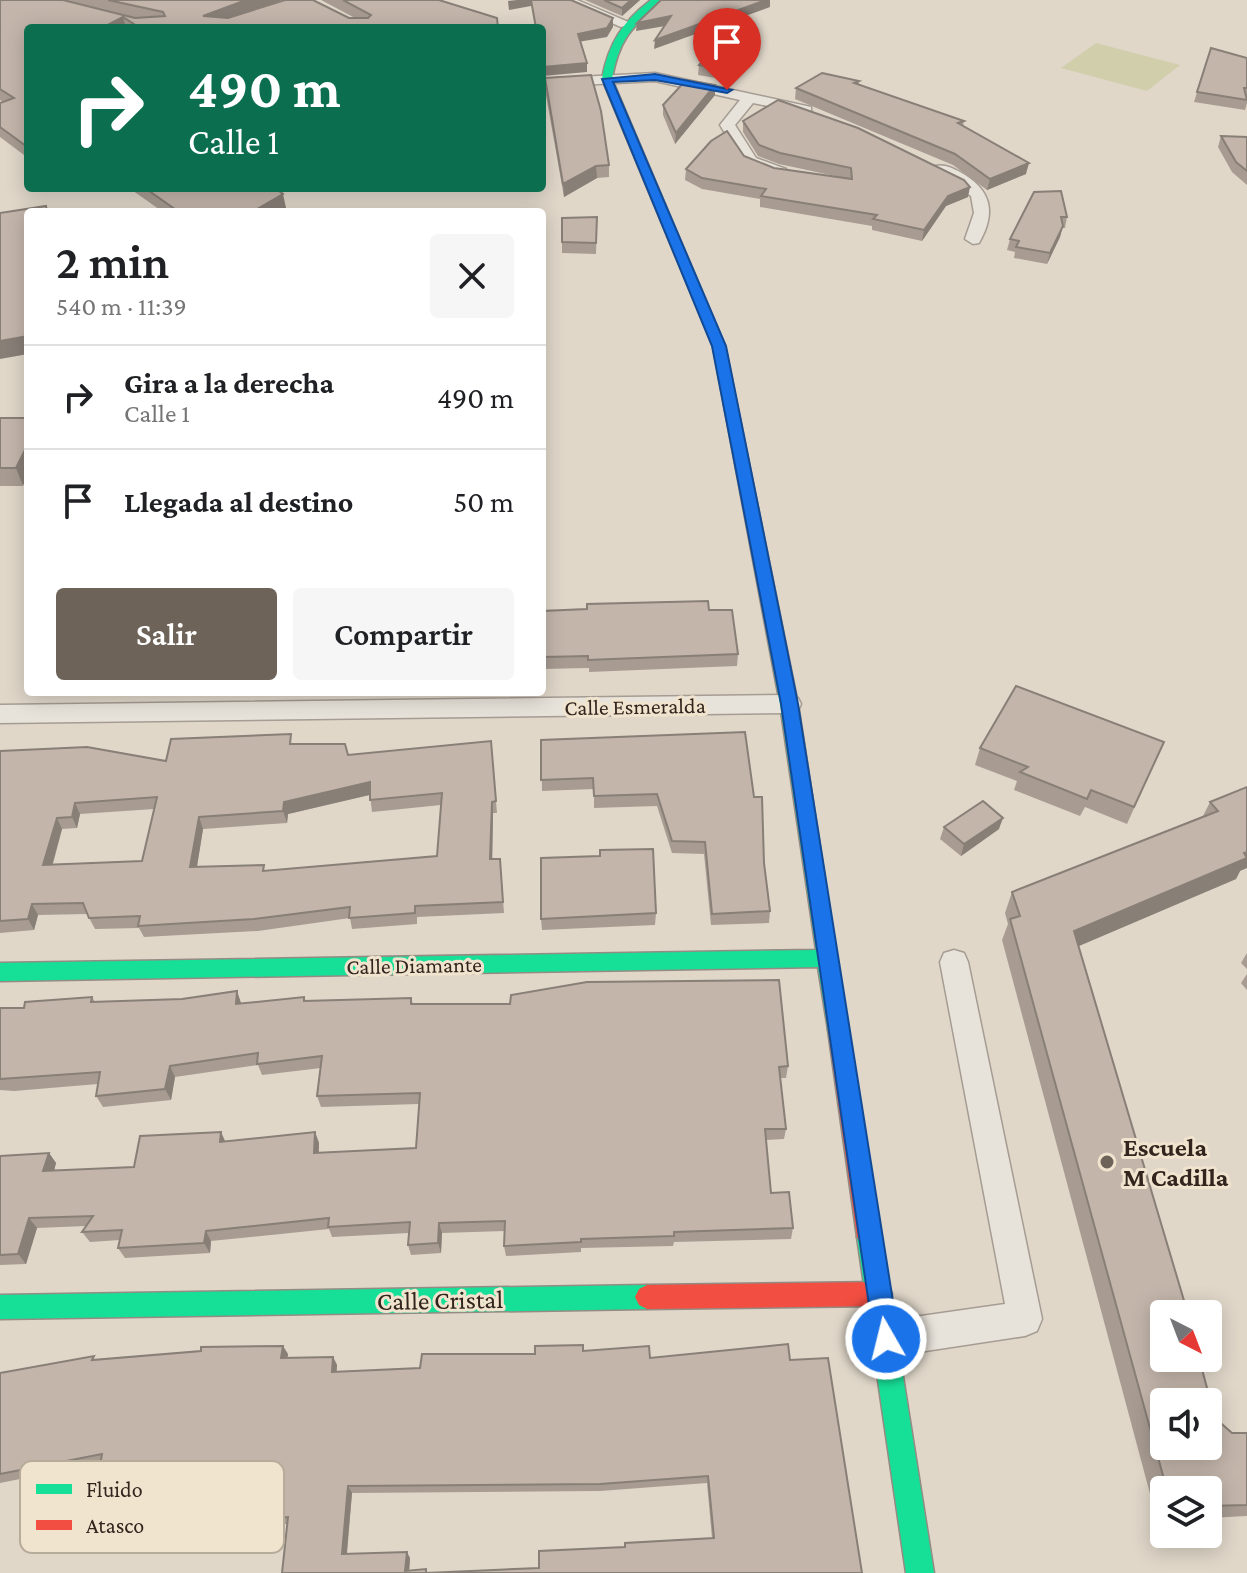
<!DOCTYPE html>
<html lang="es">
<head>
<meta charset="utf-8">
<style>
	body { margin:0; font-family:"Crimson Pro",serif; background:#f6f6f6; color:#202124; height:100vh; display:flex; flex-direction:column; font-size:30px; white-space:nowrap }
	* { box-sizing:border-box; margin:0 }
	p { font-size:26px; color:#757577 }
	.icon { flex:none; width:44px; height:44px; fill:none; stroke:currentColor; stroke-width:2; stroke-linecap:round; stroke-linejoin:round }
	.map { position:relative; flex:1; overflow:hidden }
	.sheet { position:absolute; left:24px; top:208px; width:522px; height:488px; display:flex; flex-direction:column; background:#fff; border-radius:8px; box-shadow:0 4px 20px #0003 }
	.sheet>* { flex:none }
	.top-card { position:absolute; left:24px; top:24px; width:522px; height:168px; border-radius:8px; box-shadow:0 4px 20px #0003; background:#0b6e4f; color:#fff; overflow:hidden }
	.needle { width:52px; rotate:138deg }
	.tools { position:absolute; left:1150px; top:1300px; display:grid; gap:16px }
	.tools a { display:grid; place-items:center; width:72px; height:72px; border-radius:8px; background:#fff; box-shadow:0 4px 20px #0003; font-size:40px }
	.pin { position:absolute; display:grid; place-items:center; width:68px; height:68px; color:#fff; margin:-82px -34px; border-radius:50% 50% 50% 0; rotate:-45deg; box-shadow:0 0 8px #0007 }
	.pin .icon { rotate:45deg }
	.me { position:absolute; width:88px; margin:-44px; rotate:352deg; stroke-linejoin:round; filter:drop-shadow(0 0 6px #0008) }
	.turn { display:flex; align-items:center; gap:28px; height:168px; padding:0 32px; font-size:36px }
	.turn .icon { width:104px; height:104px; stroke-width:2.5 }
	.turn b { display:block; font-size:56px; line-height:68px }
	.round { display:grid; place-items:center; flex:none; width:84px; height:84px; border-radius:8px; background:#f6f6f6 }
	.headline { display:flex; align-items:center; justify-content:space-between; height:136px; padding:0 32px }
	h1 { font-size:48px; font-weight:600; line-height:60px }
	.cta { display:flex; gap:16px; margin-top:auto; padding:16px 32px }
	.cta a { flex:1; height:92px; border-radius:8px; background:#6e6359; color:#fff; font-size:32px; font-weight:600; line-height:92px; text-align:center }
	.cta a+a { background:#f6f6f6; color:#202124 }
	ul { padding:0; list-style:none }
	li { display:flex; align-items:center; gap:24px; height:104px; padding:0 32px; border-top:2px solid #e0e0e0 }
	li div { flex:1 }
	li b { display:block; font-size:30px }
	li em { font-style:normal }
	.map>svg:first-child { display:block }
	.green { fill:#d1ceac }
	.lines { fill:none; stroke-linecap:round; stroke-linejoin:round }
	.street-casing { stroke:#a59c93; stroke-width:3 }
	.fast-casing { stroke:#948c83; stroke-width:3 }
	.jam-casing { stroke:#948c83; stroke-width:3 }
	.street { fill:#e8e3da; fill-rule:evenodd }
	.fast { fill:#16e098; fill-rule:evenodd }
	.jam { fill:#f24e42; fill-rule:evenodd }
	.wall { fill:#a89c92; fill-rule:evenodd }
	.shaded-wall { fill:#887f77 }
	.building { fill:#c3b5aa; stroke:#887f77; stroke-width:2; fill-rule:evenodd }
	.route { fill:#1a73e8; stroke:#114b97; stroke-width:2 }
	.poi-dot { fill:#6e6359; stroke:#f1e4cf; stroke-width:3 }
	.labels { text-anchor:middle; stroke-width:6; stroke-linejoin:round; paint-order:stroke }
	.street-label { font-size:22px; fill:#31251d; stroke:#f1e4cf }
	.near-poi-label { font-size:26px; font-weight:bold; fill:#31251d; stroke:#f1e4cf; text-anchor:start }
	.near-street-label { font-size:26px; fill:#31251d; stroke:#f1e4cf }
	.key { fill:#f1e4cf; stroke:#b7ab9a; stroke-width:2 }
	.key-label { font-size:22px; fill:#31251d }
</style>
</head>
<body>
<div class="map">
<svg width="1247" height="1573" viewBox="0 0 1247 1573">
	<rect width="100%" height="100%" fill="#e0d7c9"/>
	<polygon class="green" points="1096,43 1180,65 1147,91 1061,68"/>
	<g class="lines">
		<g class="street-casing">
			<g id="street">
				<polygon points="559,0 577,0 633,24 621,27"/>
				<path d="M655,73L811,107V113L806,114L753,103L735,125L756,158L786,169V175C751,181 735,149 720,125L740,100L655,81L542,87V79Z"/>
				<path d="M935,166C945,164 952,168 960,172C991,189 997,212 979,243L973,244L965,239L974,213L971,196L935,172Z"/>
				<polygon points="789,695 798,698 801,704 798,710 789,713 0,723 0,705"/>
				<polygon points="954,950 964,953 968,962 1042,1319 1037,1331 1025,1336 886,1357 874,1351 868,1339 874,1327 886,1321 1005,1304 940,962 944,953"/>
			</g>
		</g>
		<g class="fast-casing">
			<g id="fast">
				<path d="M651,0H661C633,27 619,38 612,79L725,346L798,704L848,1030L845,1036L838,1039L831,1036L828,1030L818,967L0,981V963L816,950L780,704L713,346L602,79C608,44 623,21 651,0Z"/>
				<polygon points="869,1226 877,1229 881,1237 934,1573 906,1573 857,1237 861,1229"/>
				<polygon points="647,1285 655,1289 659,1297 655,1305 647,1309 0,1319 0,1295"/>
			</g>
		</g>
		<g class="jam-casing">
			<g id="jam">
				<polygon points="838,1021 845,1024 848,1030 881,1237 877,1245 869,1248 861,1245 857,1237 828,1030 831,1024"/>
				<polygon points="880,1282 888,1286 892,1294 888,1302 880,1306 647,1309 639,1305 635,1297 639,1289 647,1285"/>
			</g>
		</g>
		<use href="#street" class="street"/>
		<use href="#fast" class="fast"/>
		<use href="#jam" class="jam"/>
	</g>
	<g class="wall">
		<polygon points="0,0 282,0 267,6 355,18 321,0 439,0 498,28 28,28 28,158 0,137 0,103 3,102 0,100"/>
		<polygon points="585,0 640,0 622,16"/>
		<polygon points="1211,48 1247,58 1247,103 1245,110 1194,102"/>
		<polygon points="699,65 739,65 727,80 698,75"/>
		<polygon points="545,78 609,165 609,177 597,178 564,197 545,90"/>
		<polygon points="859,81 859,85 964,121 963,126 1026,174 987,190 953,165 795,99 796,88"/>
		<polygon points="715,95 675,144 663,115 663,105"/>
		<polygon points="743,121 968,197 946,206 922,241 872,230 872,226 760,207 760,199 702,189 685,180 686,169 744,156 774,168 849,179 779,164 758,156 743,132"/>
		<polygon points="1221,136 1247,137 1247,185 1232,172 1218,147"/>
		<polygon points="129,188 275,188 286,208 279,212 163,212"/>
		<polygon points="1034,192 1067,217 1065,228 1062,228 1060,237 1047,264 1014,258 1015,252 1007,250 1010,239"/>
		<polygon points="597,217 596,254 562,253 562,242"/>
		<polygon points="0,418 23,486 0,486"/>
		<polygon points="709,610 738,654 737,666 589,672 589,668 542,669 542,611"/>
		<polygon points="541,740 754,797 770,911 769,923 711,925 704,854 672,853 657,806 594,808 594,789 542,791"/>
		<path d="M491,741L497,813H493L492,859H500L504,913L417,917V924L352,929L350,918L258,931L144,937L139,928L95,929L87,914L38,915L34,930L0,933V751L166,761L294,744L348,755ZM370,795L372,812L441,805L437,856L266,871L197,867L203,829L287,823L288,814ZM154,809L142,861L53,864L62,829L77,828L80,814Z"/>
		<polygon points="1164,742 1127,824 1085,807 1080,816 1014,790 1017,781 975,765 980,748"/>
		<polygon points="1247,787 1240,871 1236,879 1078,946 1215,1418 1232,1433 1247,1433 1247,1516 1208,1518 1208,1490 1164,1490 1164,1520 1157,1520 1002,940 1008,924 1005,913 1012,892 1203,816 1210,802"/>
		<polygon points="944,827 999,829 961,856 940,839"/>
		<polygon points="656,913 655,925 542,930 541,919"/>
		<polygon points="1247,953 1247,969 1241,963"/>
		<polygon points="1247,974 1247,990 1241,983"/>
		<polygon points="237,991 241,1004 304,997 306,1001 411,998 413,1004 788,1066 786,1078 780,1078 786,1129 784,1139 766,1140 771,1193 793,1228 791,1239 674,1242 673,1246 581,1248 581,1252 506,1256 504,1246 505,1231 442,1233 441,1253 411,1255 408,1245 409,1233 332,1237 329,1229 211,1241 210,1253 125,1258 118,1248 120,1240 90,1242 82,1232 86,1226 37,1228 26,1264 0,1265 0,1156 49,1153 56,1163 54,1171 134,1167 226,1141 315,1132 319,1143 319,1153 416,1148 419,1104 321,1107 317,1096 321,1068 262,1075 258,1065 175,1077 171,1100 103,1107 96,1096 98,1084 14,1091 0,1090 0,1008 24,1008 92,997 95,1002 182,999"/>
		<path d="M583,1351L650,1358L790,1360L862,1573H282L287,1524H281L276,1518L278,1502L180,1504L174,1497L175,1490L103,1495L96,1488L100,1463L0,1483V1373L97,1360L288,1354L287,1358L333,1357L337,1365L336,1372L420,1368L535,1354ZM707,1483L712,1538L539,1568L428,1573L426,1569L409,1571L410,1558L347,1554L352,1493L600,1491Z"/>
	</g>
	<g class="shaded-wall">
		<polygon points="246,0 282,0 207,28 203,16"/>
		<polygon points="517,0 531,0 531,6 509,10 508,1"/>
		<polygon points="631,0 640,0 622,16 622,8"/>
		<polygon points="766,0 770,0 770,7 654,49 655,40"/>
		<polygon points="671,16 671,25 636,31 637,23"/>
		<polygon points="123,17 126,28 102,28"/>
		<polygon points="613,18 613,27 607,37 578,42 578,34"/>
		<polygon points="739,55 739,65 727,80 727,70"/>
		<polygon points="587,63 587,72 543,76 543,67"/>
		<polygon points="715,85 715,95 675,144 676,133"/>
		<polygon points="1029,163 1026,174 987,190 990,179"/>
		<polygon points="596,166 597,178 564,197 563,184"/>
		<polygon points="970,187 968,197 946,206 922,241 924,230 948,196"/>
		<polygon points="283,194 286,208 279,212 252,212"/>
		<polygon points="1063,226 1060,237 1047,264 1050,253"/>
		<polygon points="28,336 28,354 0,359 0,341"/>
		<polygon points="28,444 28,475 23,486 16,468"/>
		<polygon points="370,782 373,794 288,814 287,823 283,811 284,802"/>
		<polygon points="492,802 493,813 492,870 490,859"/>
		<polygon points="75,803 80,814 77,828 72,817"/>
		<polygon points="199,817 203,829 195,878 190,867"/>
		<polygon points="57,818 62,829 49,876 43,865"/>
		<polygon points="1003,818 999,829 961,856 964,844"/>
		<polygon points="1247,852 1247,868 1240,871 1236,879 1065,952 1074,931"/>
		<polygon points="32,904 38,915 34,930 28,919"/>
		<polygon points="237,991 241,1003 241,1016 236,1004"/>
		<polygon points="170,1066 175,1077 171,1100 165,1089"/>
		<polygon points="221,1132 226,1143 220,1142"/>
		<polygon points="315,1132 319,1143 318,1164 314,1153"/>
		<polygon points="49,1153 56,1163 51,1182 43,1171"/>
		<polygon points="29,1218 37,1228 26,1264 18,1254"/>
		<polygon points="439,1223 442,1233 441,1253 438,1243"/>
		<polygon points="206,1231 211,1241 210,1253 204,1243"/>
		<polygon points="283,1346 288,1354 286,1367 281,1358"/>
		<polygon points="333,1357 337,1365 336,1380 332,1372"/>
		<polygon points="348,1486 352,1493 346,1561 342,1554"/>
		<polygon points="407,1552 410,1558 409,1573 405,1571"/>
	</g>
	<g class="building">
		<polygon points="0,0 63,0 135,18 165,16 163,12 108,0 246,0 203,16 228,18 285,0 313,0 349,18 368,18 371,15 343,0 439,0 497,18 498,28 140,28 123,17 102,28 28,28 28,146 26,146 0,127 0,103 14,98 0,89"/>
		<polygon points="531,0 571,0 613,18 607,28 578,34 587,63 543,67 542,28 536,28"/>
		<polygon points="604,0 631,0 622,8"/>
		<polygon points="661,0 766,0 655,40 671,16 637,23"/>
		<polygon points="1211,48 1247,58 1247,88 1244,88 1247,100 1197,92"/>
		<polygon points="712,49 739,55 727,70 699,65"/>
		<polygon points="822,73 859,81 854,83 964,121 958,123 1029,163 990,179 955,154 796,88"/>
		<polygon points="591,75 601,111 609,165 596,166 563,184 545,78"/>
		<polygon points="686,80 715,85 676,133 663,105"/>
		<polygon points="778,100 858,128 964,180 970,187 948,196 924,230 873,219 877,215 761,196 766,189 702,178 686,169 711,141 727,131 744,156 774,168 852,179 851,168 780,153 759,145 743,121"/>
		<polygon points="1221,136 1247,137 1247,171 1236,162"/>
		<polygon points="145,188 275,188 283,194 252,212 179,212"/>
		<polygon points="1061,191 1067,217 1061,217 1063,226 1050,253 1016,247 1019,241 1010,239 1034,192"/>
		<polygon points="46,206 47,212 28,212 28,336 0,341 0,213"/>
		<polygon points="597,217 596,243 562,242 562,218"/>
		<polygon points="0,418 28,418 28,444 16,468 0,468"/>
		<polygon points="708,601 709,610 732,610 738,654 588,660 588,656 542,657 542,611 587,609 587,604"/>
		<polygon points="1016,686 1164,742 1134,807 1091,790 1087,799 1020,772 1028,767 980,748"/>
		<polygon points="745,732 754,797 762,797 764,863 770,911 712,914 705,842 672,841 657,794 594,796 593,778 541,780 541,740"/>
		<path d="M291,734L290,744H345L348,755L491,741L496,801L492,802L490,859H500L503,902L415,906V913L349,918L350,907L254,919L138,926L140,916L89,918L83,903L32,904L28,919L0,921V751L87,747L166,761L171,739ZM370,782V800L442,793L437,856L263,871L264,865L190,867L199,817L283,811L284,802ZM157,797L142,861L43,865L57,818L72,817L75,803Z"/>
		<path d="M1247,787V852L1244,853L1247,858L1074,931L1188,1314H1164V1358H1199L1215,1418L1232,1433H1247V1505L1208,1506V1490H1167L1010,919L1020,916L1012,892L1218,811L1210,802ZM1164,1402H1208V1446H1164Z"/>
		<polygon points="983,801 1003,818 964,844 944,827"/>
		<polygon points="653,849 656,913 541,919 541,858 600,856 600,850"/>
		<polygon points="779,980 788,1066 779,1067 786,1129 765,1129 771,1193 789,1192 793,1228 674,1232 674,1236 581,1239 581,1242 504,1246 505,1221 439,1223 438,1243 408,1245 410,1222 328,1227 329,1218 206,1231 204,1243 118,1248 122,1230 82,1232 93,1216 29,1218 18,1254 0,1255 0,1156 49,1153 43,1171 134,1167 140,1136 221,1132 220,1142 315,1132 314,1153 416,1148 420,1093 317,1096 322,1056 257,1064 258,1053 170,1066 165,1089 96,1096 100,1072 0,1079 0,1008 24,1008 25,1002 92,997 91,1002 182,999 237,991 236,1004 304,997 304,1001 411,998 411,1004 510,1004 511,995 587,982"/>
		<path d="M788,1344L790,1360L828,1358L862,1573H282L288,1517L276,1518L279,1495L174,1497L176,1482L96,1488L102,1454L0,1474V1373L94,1356L92,1360L201,1351V1347L283,1346L281,1358L333,1357L332,1372L420,1368L422,1354H535V1346L583,1345V1351L649,1346L650,1358ZM708,1476L714,1538L625,1543V1547L539,1551V1568L426,1573V1569L405,1571L407,1552L342,1554L348,1486L600,1484Z"/>
	</g>
	<polygon class="route" points="655,74 732,90 727,93 655,80 613,82 726,346 798,704 899,1339 895,1348 886,1352 877,1348 874,1339 781,704 712,346 602,79"/>
	<circle class="poi-dot" cx="1107" cy="1162" r="8"/>
	<g class="labels">
		<g class="street-label">
			<text transform="translate(635 706) rotate(-1)" y="8">Calle Esmeralda</text>
			<text transform="translate(414 965) rotate(-1)" y="8">Calle Diamante</text>
		</g>
		<g class="near-poi-label">
			<text x="1123" y="1156">Escuela<tspan x="1123" dy="30">M Cadilla</tspan></text>
		</g>
		<g class="near-street-label">
			<text transform="translate(440 1300) rotate(-1)" y="9">Calle Cristal</text>
		</g>
	</g>
	<rect x="20" y="1461" width="264" height="92" rx="12" class="key"/>
	<rect x="36" y="1484" width="36" height="10" fill="#16e098"/>
	<rect x="36" y="1520" width="36" height="10" fill="#f24e42"/>
	<g class="key-label">
		<text x="86" y="1497">Fluido</text>
		<text x="86" y="1533">Atasco</text>
	</g>
</svg>
<div class="tools">
<a><svg class="needle" viewBox="-14 -14 28 28"><path d="M0-13l5 13h-10z" fill="#e53935"/><path d="M0 13l5-13h-10z" fill="#757577"/></svg></a>
<a><svg class="icon" aria-label="sound" viewBox="0 0 24 24"><path d="M4 9h4l5-4v14l-5-4H4zM17 9q2 3 0 6"/></svg></a>
<a><svg class="icon" aria-label="layers" viewBox="0 0 24 24"><path d="M12 4l9 5-9 5-9-5zM3 14l9 5 9-5"/></svg></a>
</div>
<div class="pin" style="left:727px;top:90px;background:#d93025"><svg class="icon" aria-label="arrive" viewBox="0 0 24 24"><path d="M6 21V4h12l-3 4 3 4H6"/></svg></div>
<svg class="me" style="left:886px;top:1339px" viewBox="-20 -20 40 40"><circle r="17" fill="#1a73e8" stroke="#fff" stroke-width="3"/><path d="M0-11L8 9 0 5-8 9z" fill="#fff"/></svg>
<div class="top-card">
<div class="turn"><svg class="icon" aria-label="right" viewBox="0 0 24 24"><path d="M7 20v-9h11M14 6l5 5-5 5"/></svg><div><b>490 m</b>Calle 1</div></div>
</div>
<section class="sheet">
<div class="headline"><div><h1>2 min</h1><p>540 m · 11:39</p></div><a class="round"><svg class="icon" aria-label="close" viewBox="0 0 24 24"><path d="M6 6l12 12M18 6L6 18"/></svg></a></div>
<ul>
<li><svg class="icon" aria-label="right" viewBox="0 0 24 24"><path d="M7 20v-9h11M14 6l5 5-5 5"/></svg><div><b>Gira a la derecha</b><p>Calle 1</p></div><em>490 m</em></li>
<li><svg class="icon" aria-label="arrive" viewBox="0 0 24 24"><path d="M6 21V4h12l-3 4 3 4H6"/></svg><div><b>Llegada al destino</b></div><em>50 m</em></li>
</ul>
<div class="cta"><a>Salir</a><a>Compartir</a></div>
</section>
</div>
</body>
</html>
